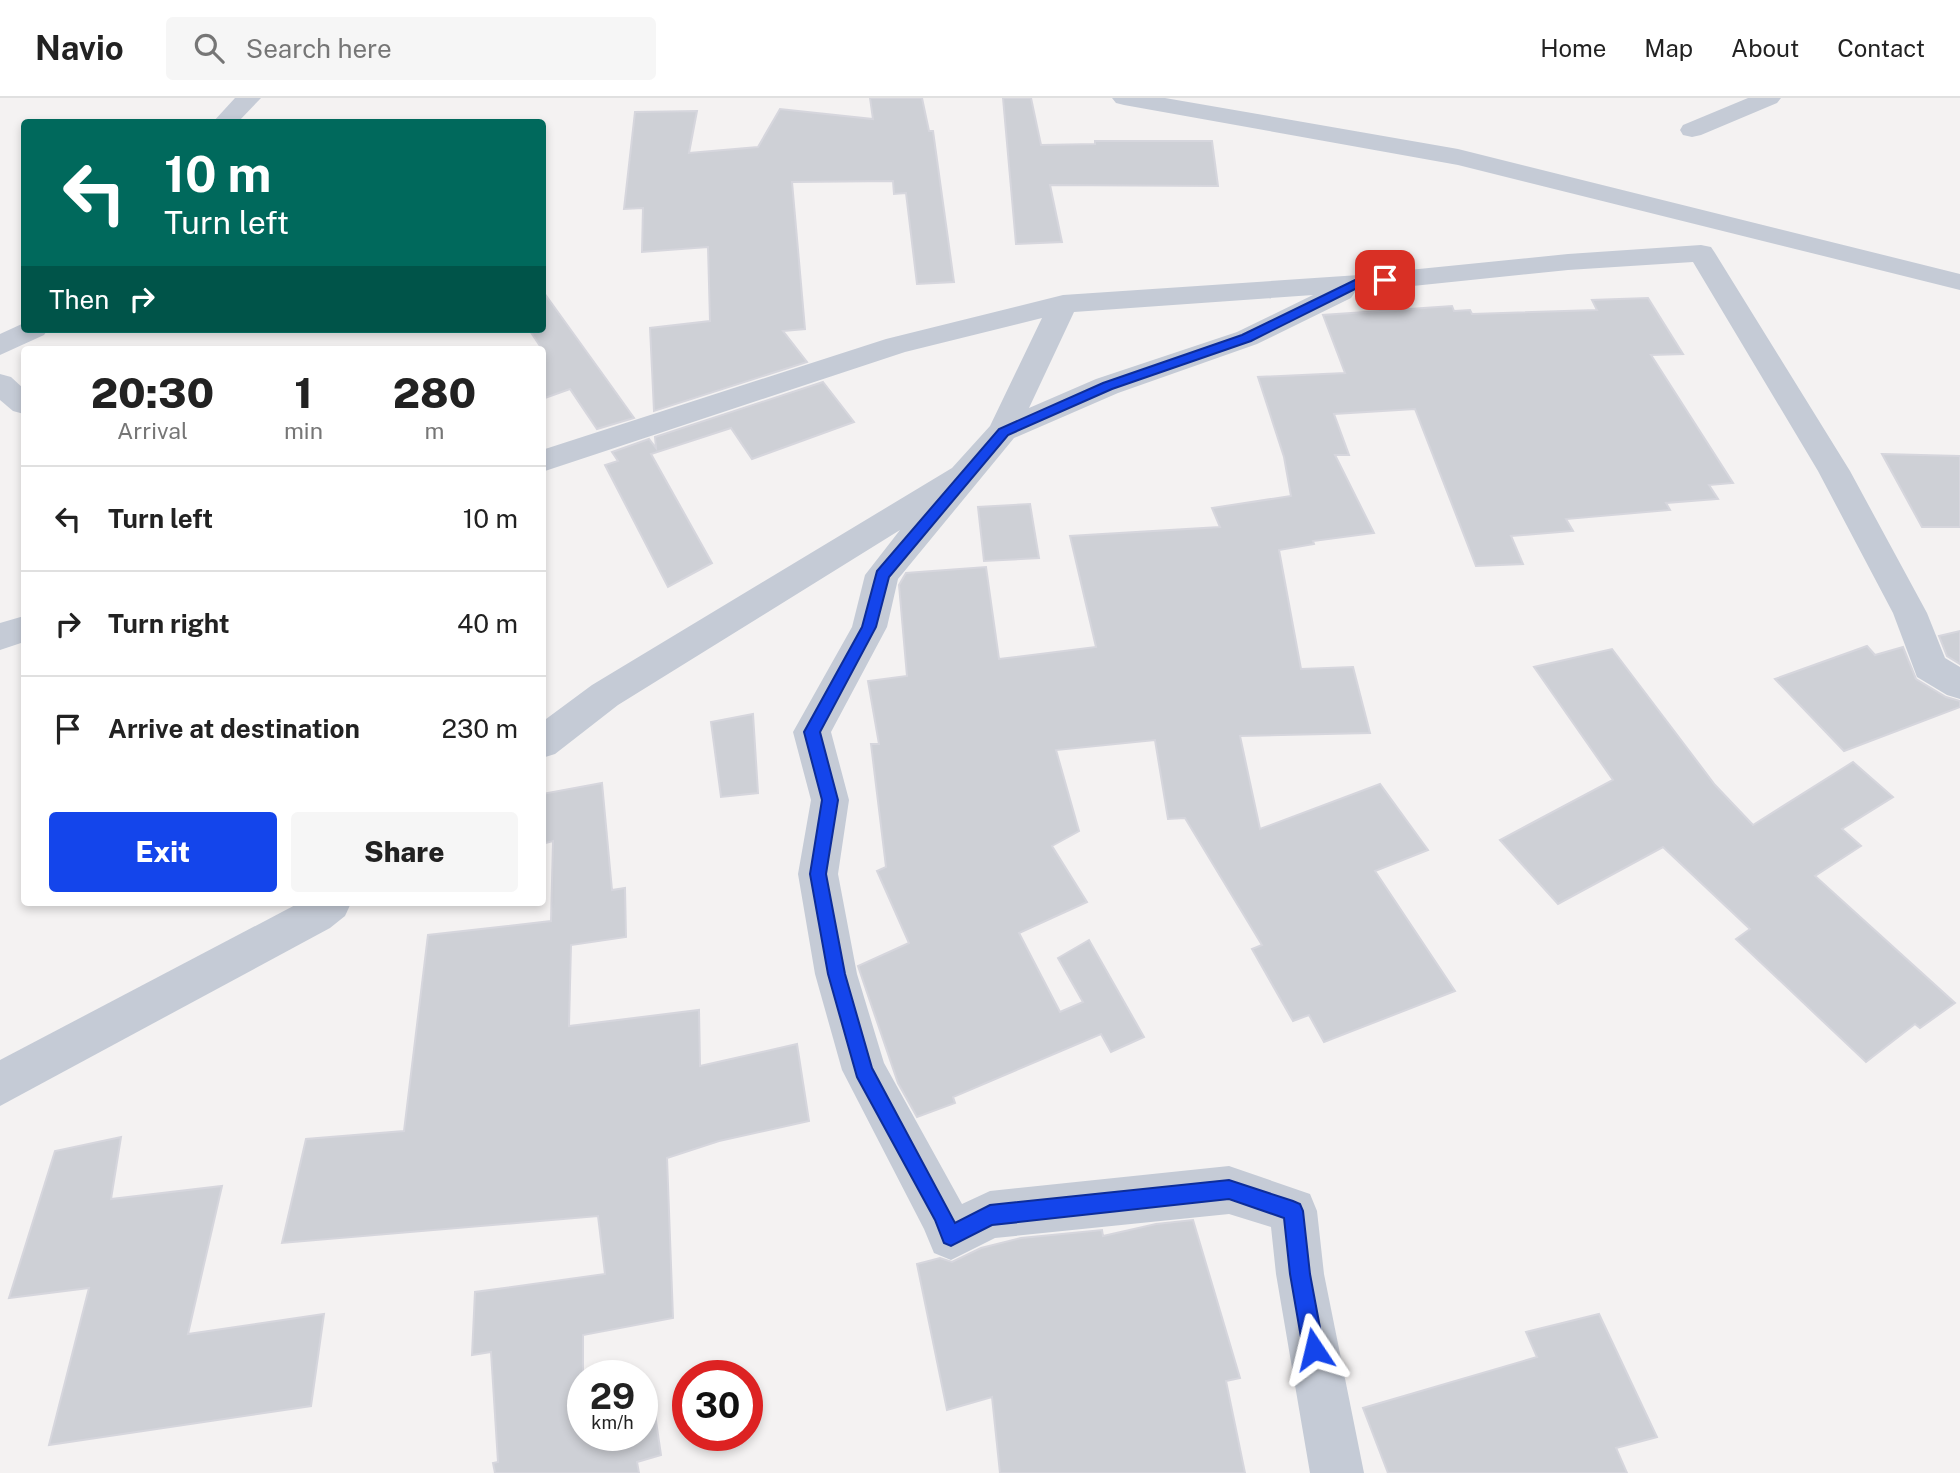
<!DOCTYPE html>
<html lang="en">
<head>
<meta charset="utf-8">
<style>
	body { margin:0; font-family:"Public Sans",sans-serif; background:#f6f6f6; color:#222; height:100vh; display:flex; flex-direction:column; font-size:26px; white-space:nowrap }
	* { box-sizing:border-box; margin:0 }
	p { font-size:23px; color:#767676 }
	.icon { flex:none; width:38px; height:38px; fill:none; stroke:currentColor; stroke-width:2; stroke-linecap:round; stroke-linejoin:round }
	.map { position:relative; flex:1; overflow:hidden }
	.sheet { position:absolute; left:21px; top:248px; width:525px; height:560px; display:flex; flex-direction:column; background:#fff; border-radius:7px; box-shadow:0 4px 10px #0003 }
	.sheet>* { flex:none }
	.top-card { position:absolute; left:21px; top:21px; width:525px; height:214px; border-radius:7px; box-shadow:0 4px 10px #0003; background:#00695c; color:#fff; overflow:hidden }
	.speed { position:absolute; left:567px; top:1262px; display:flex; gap:14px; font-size:35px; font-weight:700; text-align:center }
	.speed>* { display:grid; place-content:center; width:91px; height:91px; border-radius:50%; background:#fff; box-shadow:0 4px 10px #0003; line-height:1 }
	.speed small { font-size:18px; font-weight:400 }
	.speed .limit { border:10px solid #d22; background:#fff; color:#111 }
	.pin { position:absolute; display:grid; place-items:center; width:60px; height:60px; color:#fff; margin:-30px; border-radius:14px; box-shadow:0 4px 10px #0006 }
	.me { position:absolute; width:77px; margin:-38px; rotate:350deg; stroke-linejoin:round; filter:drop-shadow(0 0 5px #0008) }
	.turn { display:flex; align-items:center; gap:24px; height:147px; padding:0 28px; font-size:32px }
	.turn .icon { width:91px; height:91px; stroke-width:2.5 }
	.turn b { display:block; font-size:49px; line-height:60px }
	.then { display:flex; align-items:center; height:66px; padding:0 28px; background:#0003; gap:14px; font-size:26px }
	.eta { display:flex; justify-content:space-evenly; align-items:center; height:119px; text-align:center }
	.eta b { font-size:42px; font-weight:800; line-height:49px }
	.primary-button { display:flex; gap:14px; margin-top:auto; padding:14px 28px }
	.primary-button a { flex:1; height:80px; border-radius:7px; background:#1445eb; color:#fff; font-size:28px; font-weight:800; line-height:80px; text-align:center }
	.primary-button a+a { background:#f6f6f6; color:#222 }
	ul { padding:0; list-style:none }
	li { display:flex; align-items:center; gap:21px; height:105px; padding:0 28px; border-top:2px solid #e0e0e0 }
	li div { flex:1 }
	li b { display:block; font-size:26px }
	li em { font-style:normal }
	header { display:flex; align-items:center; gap:42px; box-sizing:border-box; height:98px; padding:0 35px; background:#fff; border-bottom:2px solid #e0e0e0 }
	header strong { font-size:33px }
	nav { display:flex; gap:38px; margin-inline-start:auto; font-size:24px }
	.search { width:490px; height:63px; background:#f6f6f6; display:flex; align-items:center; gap:18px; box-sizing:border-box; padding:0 24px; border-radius:7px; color:#767676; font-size:26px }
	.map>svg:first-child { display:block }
	.building { fill:#ced0d6; stroke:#d6d6dd; stroke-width:2 }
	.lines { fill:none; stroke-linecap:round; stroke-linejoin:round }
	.street { fill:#c5cbd6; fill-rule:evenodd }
	.route { fill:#1445eb; stroke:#0d2d99; stroke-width:2 }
</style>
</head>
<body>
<header>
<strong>Navio</strong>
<div class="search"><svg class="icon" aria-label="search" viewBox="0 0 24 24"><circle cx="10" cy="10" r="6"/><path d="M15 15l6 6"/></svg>Search here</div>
<nav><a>Home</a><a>Map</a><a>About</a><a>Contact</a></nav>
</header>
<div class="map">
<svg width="1960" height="1375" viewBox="0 0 1960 1375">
	<rect width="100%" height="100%" fill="#f4f2f2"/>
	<g class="building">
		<polygon points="870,0 922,0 929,33 933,33 954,184 917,186 906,95 894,96 893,83 792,84 805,231 783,233 807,264 654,313 650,230 710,223 708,149 642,154 643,110 624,111 635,14 697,13 689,55 758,49 780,11 873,21"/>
		<polygon points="1003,0 1031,0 1041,47 1095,46 1095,43 1212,43 1218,88 1050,87 1062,144 1016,146"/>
		<polygon points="542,192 604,278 634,320 597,331 570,291 542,301 542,251 530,233 542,231"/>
		<polygon points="1648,200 1683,256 1651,257 1733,385 1709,387 1718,401 1666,405 1670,412 1566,421 1573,433 1511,438 1523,466 1476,468 1415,311 1334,316 1349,357 1335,357 1374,435 1313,443 1314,446 1279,452 1301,571 1353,569 1370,635 1240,638 1260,731 1380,686 1428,752 1375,773 1455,893 1324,944 1309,917 1293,923 1252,851 1262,847 1185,720 1168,721 1155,642 1056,652 1079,733 1052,748 1087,804 1019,835 1060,914 1083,904 1058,860 1089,842 1144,939 1111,954 1101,936 953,999 955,1005 917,1019 898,985 858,868 909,845 877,773 886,769 871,646 879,646 868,583 907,578 899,487 906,475 986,469 999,561 1096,549 1070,438 1220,429 1212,410 1291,398 1284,359 1258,279 1345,275 1323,217 1452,208 1454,213 1470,212 1472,216 1597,212 1592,202"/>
		<polygon points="823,284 854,324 752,361 731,330 651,356 712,465 668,489 605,367 618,363 612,354 649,341 656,350 655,339"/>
		<polygon points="1882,356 1960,358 1960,429 1922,429"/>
		<polygon points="1030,406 1039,460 984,463 978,409"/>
		<polygon points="1960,533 1960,566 1947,558 1939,538"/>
		<polygon points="1867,548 1875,557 1903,549 1916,581 1946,599 1960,603 1960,609 1844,653 1775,581"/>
		<polygon points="1612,551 1715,687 1753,727 1853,664 1893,699 1842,731 1861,748 1815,778 1955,905 1920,930 1915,926 1866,964 1736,841 1750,831 1663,749 1558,806 1500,742 1613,682 1534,569"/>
		<polygon points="753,616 758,695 721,699 711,624"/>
		<polygon points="602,685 612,792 625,790 626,839 571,847 569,928 699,912 700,968 797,946 809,1023 719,1043 667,1060 673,1220 583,1237 583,1338 642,1337 642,1320 655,1316 661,1357 637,1364 639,1375 495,1375 493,1365 498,1364 491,1254 472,1257 475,1194 605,1176 598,1118 282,1145 306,1041 404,1033 428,837 551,823 553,743 542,746 542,696"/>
		<polygon points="121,1039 111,1101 222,1088 188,1236 324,1216 311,1308 49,1347 89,1190 9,1200 55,1053"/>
		<polygon points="1193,1122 1240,1280 1226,1283 1245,1375 1000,1375 992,1299 947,1312 917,1166 940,1160 952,1164 981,1150 1021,1140 1102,1132 1103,1138 1156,1126"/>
		<polygon points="1599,1216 1657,1339 1616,1350 1627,1375 1388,1375 1363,1310 1537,1259 1526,1234"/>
	</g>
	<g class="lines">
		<g class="street">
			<polygon points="235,0 261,0 238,24 213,24"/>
			<polygon points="1112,0 1165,0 1458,51 1960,176 1960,192 1458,67 1124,7 1116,5"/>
			<polygon points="1748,0 1781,0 1777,5 1701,37 1692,39 1683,37 1680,32 1683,27"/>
			<path d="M1701,147L1711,149L1715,155L1850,373L1927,515L1945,560L1960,569V601L1947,597L1917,579L1893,515L1818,373L1693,164L1568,172L1355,194L1351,200L1257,246L1118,295L1014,340L898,481L887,529L831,634L849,702L838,776L857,876L884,965L962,1106L990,1093L1229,1068L1310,1096L1317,1113L1324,1176L1364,1375H1310L1276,1176L1271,1129L1229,1116L995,1140L951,1162L934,1155L924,1131L842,972L815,876L798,776L811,702L793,634L852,529L865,477L900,432L618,607L555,656L542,660V624L592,587L952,370L990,328L1042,220L905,254L542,374V352L886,241L1063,197L1359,177L1568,156ZM1313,197L1237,234L1096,281L1029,310L1074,214Z"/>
			<polygon points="24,225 24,231 48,231 44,237 0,257 0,236"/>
			<polygon points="0,276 11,279 24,291 24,316 13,313 0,302"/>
			<polygon points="24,518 24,544 0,552 0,525"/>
			<polygon points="299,805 351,805 345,818 330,830 0,1008 0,962"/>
		</g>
	</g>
	<polygon class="route" points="1385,179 1391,182 1389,185 1361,188 1251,243 1112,291 1008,337 889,479 876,529 820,634 838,702 826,776 845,876 872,970 955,1125 990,1107 1229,1082 1293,1103 1300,1106 1303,1113 1310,1176 1324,1251 1321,1258 1314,1261 1306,1258 1303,1251 1290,1176 1284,1120 1229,1101 992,1127 951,1148 944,1145 935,1122 857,979 828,876 810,776 822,702 804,634 862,529 877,473 999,331 1103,285 1242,237 1355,182"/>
</svg>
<div class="speed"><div>29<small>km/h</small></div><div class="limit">30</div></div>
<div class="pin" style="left:1385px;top:182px;background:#d93025"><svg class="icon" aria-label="arrive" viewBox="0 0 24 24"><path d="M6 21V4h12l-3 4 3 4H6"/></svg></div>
<svg class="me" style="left:1314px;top:1251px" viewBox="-20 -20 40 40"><path d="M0-17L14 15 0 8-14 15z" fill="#1445eb" stroke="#fff" stroke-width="4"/></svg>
<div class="top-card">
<div class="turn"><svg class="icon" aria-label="left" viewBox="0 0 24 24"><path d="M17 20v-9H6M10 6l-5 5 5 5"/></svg><div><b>10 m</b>Turn left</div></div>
<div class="then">Then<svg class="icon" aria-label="right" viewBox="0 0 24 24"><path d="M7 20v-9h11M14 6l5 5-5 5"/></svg></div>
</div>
<section class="sheet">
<div class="eta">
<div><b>20:30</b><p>Arrival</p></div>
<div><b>1</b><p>min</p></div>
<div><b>280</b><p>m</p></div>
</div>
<ul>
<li><svg class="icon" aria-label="left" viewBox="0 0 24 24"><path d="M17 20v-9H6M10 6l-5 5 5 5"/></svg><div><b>Turn left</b></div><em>10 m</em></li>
<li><svg class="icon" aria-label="right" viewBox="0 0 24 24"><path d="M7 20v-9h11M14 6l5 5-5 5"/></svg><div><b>Turn right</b></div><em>40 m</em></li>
<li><svg class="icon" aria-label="arrive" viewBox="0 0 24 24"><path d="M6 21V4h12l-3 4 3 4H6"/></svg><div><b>Arrive at destination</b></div><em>230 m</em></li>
</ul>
<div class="primary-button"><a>Exit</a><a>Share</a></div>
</section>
</div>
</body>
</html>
